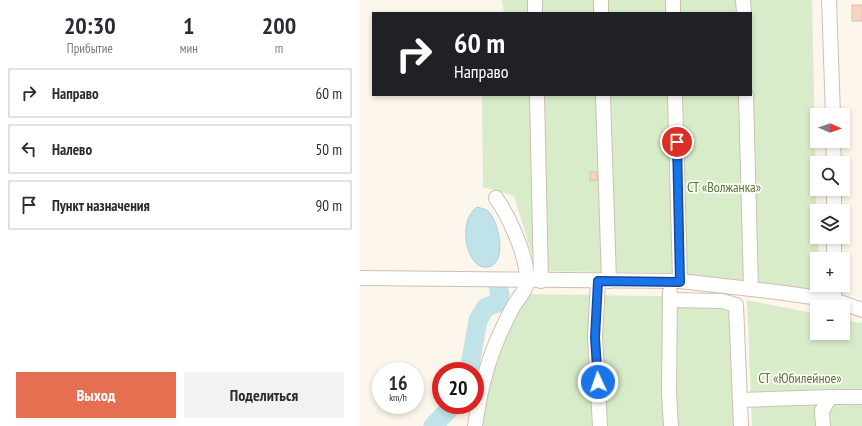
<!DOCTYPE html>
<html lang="ru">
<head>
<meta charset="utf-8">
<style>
	body { margin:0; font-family:"PT Sans Narrow",sans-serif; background:#f2f2f3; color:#2b2b33; height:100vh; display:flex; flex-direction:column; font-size:15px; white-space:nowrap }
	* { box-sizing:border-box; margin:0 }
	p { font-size:13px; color:#7c7c81 }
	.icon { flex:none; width:22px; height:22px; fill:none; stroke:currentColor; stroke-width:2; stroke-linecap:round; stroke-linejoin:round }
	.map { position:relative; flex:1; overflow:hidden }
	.drawer { display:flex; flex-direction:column; background:#fff; width:360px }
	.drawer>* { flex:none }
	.hud { position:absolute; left:12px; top:12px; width:380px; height:84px; border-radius:0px; box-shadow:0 2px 6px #0003; background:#202124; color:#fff; overflow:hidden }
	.needle { width:26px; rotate:92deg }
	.tools { position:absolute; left:450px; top:108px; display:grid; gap:8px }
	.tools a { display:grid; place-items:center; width:40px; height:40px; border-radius:0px; background:#fff; box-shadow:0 2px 6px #0003; font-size:20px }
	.speed { position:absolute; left:12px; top:362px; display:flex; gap:8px; font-size:20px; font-weight:700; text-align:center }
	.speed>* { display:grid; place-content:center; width:52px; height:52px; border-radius:50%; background:#fff; box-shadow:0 2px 6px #0003; line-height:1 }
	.speed small { font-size:10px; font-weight:400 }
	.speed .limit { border:6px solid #d22; background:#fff; color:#111 }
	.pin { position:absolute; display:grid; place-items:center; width:34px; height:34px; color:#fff; margin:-17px; border:2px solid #fff; border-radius:50%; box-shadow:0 1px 4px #0007 }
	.me { position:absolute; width:44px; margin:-22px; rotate:357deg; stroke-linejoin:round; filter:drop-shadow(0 0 3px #0008) }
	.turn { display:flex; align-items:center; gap:14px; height:84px; padding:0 16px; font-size:18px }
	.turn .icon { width:52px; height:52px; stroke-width:2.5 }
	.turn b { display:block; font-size:28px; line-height:34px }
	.eta { display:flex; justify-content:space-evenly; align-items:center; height:68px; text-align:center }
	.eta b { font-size:24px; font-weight:800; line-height:28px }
	.cta { display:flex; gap:8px; margin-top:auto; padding:8px 16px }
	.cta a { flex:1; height:46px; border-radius:0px; background:#e76f51; color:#fff; font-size:16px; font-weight:800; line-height:46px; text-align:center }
	.cta a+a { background:#f2f2f3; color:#2b2b33 }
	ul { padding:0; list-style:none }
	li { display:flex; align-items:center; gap:12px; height:50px; margin:0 8px 6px; padding:0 8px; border:2px solid #e1e1e2; border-radius:0px }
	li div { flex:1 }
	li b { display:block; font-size:15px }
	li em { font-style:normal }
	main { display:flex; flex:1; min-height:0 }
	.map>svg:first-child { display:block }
	.green { fill:#d8ecc9 }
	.water { fill:#bfe3e8; stroke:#a5d3da }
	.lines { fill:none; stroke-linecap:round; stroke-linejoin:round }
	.river { stroke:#bfe3e8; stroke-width:19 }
	.building { fill:#f3d5c3; stroke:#e6bba3 }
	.minor-casing { stroke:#d1beb0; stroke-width:16 }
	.minor { stroke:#fff; stroke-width:14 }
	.route-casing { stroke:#114b97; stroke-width:10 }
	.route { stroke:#1a73e8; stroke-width:7 }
	.labels { text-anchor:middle; stroke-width:3.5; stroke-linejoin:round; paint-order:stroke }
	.park-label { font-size:14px; fill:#537a41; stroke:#fffaf3 }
</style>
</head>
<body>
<main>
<section class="drawer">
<div class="eta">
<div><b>20:30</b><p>Прибытие</p></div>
<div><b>1</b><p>мин</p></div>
<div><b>200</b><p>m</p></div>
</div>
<ul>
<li><svg class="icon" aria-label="right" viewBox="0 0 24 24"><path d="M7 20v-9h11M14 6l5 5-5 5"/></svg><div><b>Направо</b></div><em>60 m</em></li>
<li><svg class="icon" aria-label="left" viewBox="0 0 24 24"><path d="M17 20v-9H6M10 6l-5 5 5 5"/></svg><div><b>Налево</b></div><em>50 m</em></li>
<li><svg class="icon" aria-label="arrive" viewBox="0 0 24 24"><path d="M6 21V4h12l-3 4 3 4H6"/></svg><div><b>Пункт назначения</b></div><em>90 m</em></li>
</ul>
<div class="cta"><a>Выход</a><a>Поделиться</a></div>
</section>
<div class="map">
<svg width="502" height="426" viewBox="0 0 502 426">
	<rect width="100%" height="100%" fill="#fdf6ec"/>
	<g class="green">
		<polygon points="142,0 452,0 457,237 458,237 459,259 457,259 457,285 460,285 460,294 317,273 177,271 154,196 123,187 122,95 391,95 391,13 144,13"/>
		<polygon points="152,294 379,297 385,426 118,426"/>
		<polygon points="387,300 457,314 457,333 483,333 483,320 502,323 502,426 392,426"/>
	</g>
	<path class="water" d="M117,207C121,208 125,209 128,211C139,221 148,264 128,267C107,271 96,222 117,207Z"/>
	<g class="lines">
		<g class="river">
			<polyline points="109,371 118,320 126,307 136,304 140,295 138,284"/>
			<polyline points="73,426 93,405"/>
		</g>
	</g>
	<g class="building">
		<rect x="492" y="5" width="10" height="16"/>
		<polygon points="230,172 237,172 237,180 230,181"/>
	</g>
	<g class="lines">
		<g class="minor-casing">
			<g id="minor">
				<polyline points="175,0 175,13"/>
				<polyline points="241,0 241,13"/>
				<polyline points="313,0 313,13"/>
				<polyline points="383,0 384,13"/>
				<polyline points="469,0 473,115"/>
				<polyline points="177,95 181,281"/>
				<polyline points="243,95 249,281"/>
				<polyline points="315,95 320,281"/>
				<polyline points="386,95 391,289"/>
				<polyline points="473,141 474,163"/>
				<polyline points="474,189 474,211"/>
				<polyline points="474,259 474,237"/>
				<polyline points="0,278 320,281 417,292 474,300 502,310"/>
				<polyline points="238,281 235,337 240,426"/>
				<polyline points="310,292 309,392 311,426"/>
				<polyline points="310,300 362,301 376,305 381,426"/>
				<polyline points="474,300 474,285"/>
				<polyline points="380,400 470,397"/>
				<path d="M115,426C119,398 125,369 136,343C141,331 147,318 153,307C158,298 167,291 167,280C167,256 150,218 136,198"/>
				<polyline points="463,426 462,411 470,397 502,397"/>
			</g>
		</g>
		<use href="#minor" class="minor"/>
	</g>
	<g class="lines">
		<g class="route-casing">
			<polyline id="route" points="238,382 235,338 238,281 320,282 317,142"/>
		</g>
		<use href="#route" class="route"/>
	</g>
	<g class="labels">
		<g class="park-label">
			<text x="364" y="192">СТ «Волжанка»</text>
			<text x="440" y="383">СТ «Юбилейное»</text>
		</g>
	</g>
</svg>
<div class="tools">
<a><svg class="needle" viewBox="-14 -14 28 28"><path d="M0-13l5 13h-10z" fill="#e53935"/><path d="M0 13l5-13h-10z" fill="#7c7c81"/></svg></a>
<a><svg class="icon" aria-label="search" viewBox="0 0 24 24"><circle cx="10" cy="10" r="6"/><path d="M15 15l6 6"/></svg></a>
<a><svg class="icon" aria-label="layers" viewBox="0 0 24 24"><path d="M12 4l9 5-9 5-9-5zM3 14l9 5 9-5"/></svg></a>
<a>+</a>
<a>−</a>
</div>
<div class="speed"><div>16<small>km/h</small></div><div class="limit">20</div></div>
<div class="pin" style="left:317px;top:142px;background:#d93025"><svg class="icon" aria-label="arrive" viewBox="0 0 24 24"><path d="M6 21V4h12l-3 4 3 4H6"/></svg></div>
<svg class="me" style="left:238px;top:382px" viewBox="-20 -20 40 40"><circle r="17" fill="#1a73e8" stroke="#fff" stroke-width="3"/><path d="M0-11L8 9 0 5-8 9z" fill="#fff"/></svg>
<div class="hud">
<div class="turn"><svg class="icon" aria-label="right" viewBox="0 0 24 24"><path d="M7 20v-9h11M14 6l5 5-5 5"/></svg><div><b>60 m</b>Направо</div></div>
</div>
</div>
</main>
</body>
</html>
